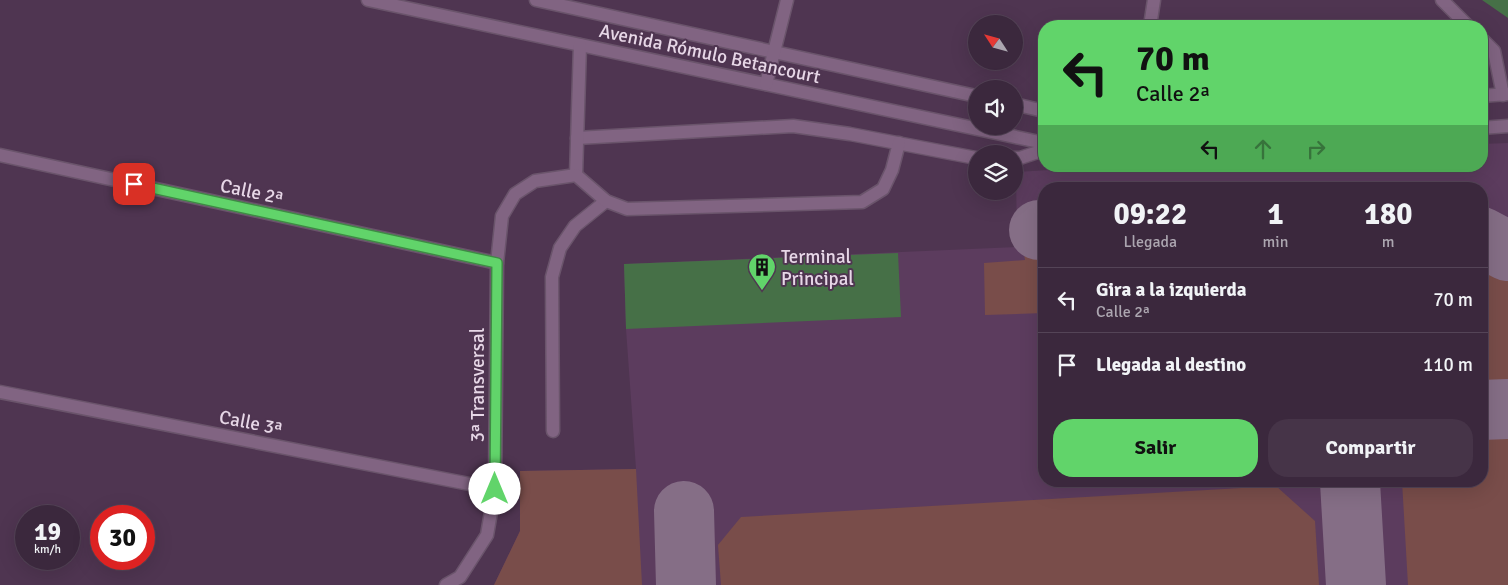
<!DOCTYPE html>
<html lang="es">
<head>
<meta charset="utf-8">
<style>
	body { margin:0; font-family:Signika,sans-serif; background:#463448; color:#f1f3f6; height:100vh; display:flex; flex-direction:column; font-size:19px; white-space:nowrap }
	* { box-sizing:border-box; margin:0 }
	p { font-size:16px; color:#aca6b0 }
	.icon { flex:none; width:28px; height:28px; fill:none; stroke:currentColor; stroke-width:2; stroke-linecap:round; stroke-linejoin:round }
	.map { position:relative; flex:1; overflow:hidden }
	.drawer { position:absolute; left:1038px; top:182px; width:450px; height:305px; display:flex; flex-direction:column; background:#3b283d; border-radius:20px; box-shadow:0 5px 20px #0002,0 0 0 1px #544457 }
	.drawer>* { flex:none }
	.hud { position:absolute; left:1038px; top:20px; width:450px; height:152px; border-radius:20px; box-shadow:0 5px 20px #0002,0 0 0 1px #544457; background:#61d46a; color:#111; overflow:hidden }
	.needle { width:32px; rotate:306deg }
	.controls { position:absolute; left:968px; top:15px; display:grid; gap:10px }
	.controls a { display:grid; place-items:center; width:55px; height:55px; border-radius:50%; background:#3b283d; box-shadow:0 5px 20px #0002,0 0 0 1px #544457; font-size:25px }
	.speed { position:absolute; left:15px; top:505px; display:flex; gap:10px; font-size:25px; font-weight:700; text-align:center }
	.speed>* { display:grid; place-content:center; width:65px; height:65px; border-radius:50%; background:#3b283d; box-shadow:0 5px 20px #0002,0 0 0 1px #544457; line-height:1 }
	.speed small { font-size:12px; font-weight:400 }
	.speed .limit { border:8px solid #d22; background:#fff; color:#111 }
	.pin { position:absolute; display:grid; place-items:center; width:42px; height:42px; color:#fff; margin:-21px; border-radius:10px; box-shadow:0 2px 8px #0006 }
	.me { position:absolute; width:55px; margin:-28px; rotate:0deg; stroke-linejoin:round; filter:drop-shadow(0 0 4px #0008) }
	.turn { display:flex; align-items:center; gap:18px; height:105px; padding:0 15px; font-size:22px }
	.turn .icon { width:65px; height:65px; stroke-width:2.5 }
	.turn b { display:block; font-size:35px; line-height:42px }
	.lanes { display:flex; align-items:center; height:48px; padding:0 15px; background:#0003; justify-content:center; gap:25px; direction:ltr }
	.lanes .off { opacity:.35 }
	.eta { display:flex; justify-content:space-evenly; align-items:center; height:85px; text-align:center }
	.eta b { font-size:30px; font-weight:800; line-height:35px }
	.button { display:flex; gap:10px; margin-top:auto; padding:10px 15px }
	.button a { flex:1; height:58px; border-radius:20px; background:#61d46a; color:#111; font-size:20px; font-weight:800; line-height:58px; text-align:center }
	.button a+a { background:#463448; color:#f1f3f6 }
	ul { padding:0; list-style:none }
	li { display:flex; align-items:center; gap:15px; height:65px; padding:0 15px; border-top:1px solid #544457 }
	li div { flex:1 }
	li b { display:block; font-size:19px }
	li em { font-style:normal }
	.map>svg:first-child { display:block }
	.built { fill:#5c3c5e; fill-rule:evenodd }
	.green { fill:#794d4a }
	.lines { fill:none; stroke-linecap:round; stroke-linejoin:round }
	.taxiway { stroke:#856e86; stroke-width:60 }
	.building { fill:#467047 }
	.minor-casing { stroke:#6a546b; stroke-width:15 }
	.minor { stroke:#816482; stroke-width:12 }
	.route-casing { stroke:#3f8a45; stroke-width:12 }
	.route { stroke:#61d46a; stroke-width:9 }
	.labels { text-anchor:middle; stroke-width:4; stroke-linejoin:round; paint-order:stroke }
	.street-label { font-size:19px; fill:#e7d7e7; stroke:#4f3551 }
	.poi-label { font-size:19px; fill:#e7d7e7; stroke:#4f3551; text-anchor:start }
</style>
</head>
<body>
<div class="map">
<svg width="1508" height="585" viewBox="0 0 1508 585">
	<rect width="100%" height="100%" fill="#4f3551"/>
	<path class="built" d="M1508,143V585H494L520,531V471L636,469L626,329L624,264L1017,247L1016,172L1118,166H1481V144ZM1044,189H1481V481H1044Z"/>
	<g class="green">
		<polygon points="1044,247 1044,313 985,315 984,263 1025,260 1023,248"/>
		<polygon points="1481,252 1508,268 1508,396 1481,397"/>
		<polygon points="1508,430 1508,585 1408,585 1402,481 1481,481 1481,431"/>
		<polygon points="636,469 642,585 494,585 520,531 520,471"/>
		<polygon points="1276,486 1315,521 1319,585 721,585 718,545 741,517"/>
	</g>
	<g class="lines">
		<g class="taxiway">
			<polyline points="1039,230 1044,230"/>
			<polyline points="1481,237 1508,251"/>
			<polyline points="1481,410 1508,409"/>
			<polyline points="1350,482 1356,585"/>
			<polyline points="684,511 686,585"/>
		</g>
	</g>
	<g class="building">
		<polygon points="1482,0 1508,0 1508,18"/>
		<polygon points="898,253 901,317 626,329 624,264"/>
	</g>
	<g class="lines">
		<g class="minor-casing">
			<g id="minor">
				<polyline points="368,0 1044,143"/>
				<polyline points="536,0 976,96"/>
				<polyline points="1442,0 1468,26"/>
				<polyline points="1150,26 1154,0"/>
				<polyline points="1481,38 1494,51 1503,95"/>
				<polyline points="766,84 787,0"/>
				<polyline points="1481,96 1508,94"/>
				<polyline points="1014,104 1044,111"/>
				<polyline points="1481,128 1508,126"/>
				<polyline points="577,138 793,126 850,134 976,158"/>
				<polyline points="0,155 497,263"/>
				<polyline points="1014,158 1020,158 1044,150"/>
				<polyline points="576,175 580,45"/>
				<polyline points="0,392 495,489"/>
				<polyline points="553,431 552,277 560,248 575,226 606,201"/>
				<polyline points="446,585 460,577 487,535 495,489 497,263 502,216 515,194 535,181 576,175 606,201 627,209 862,202 883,189 892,170 899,143"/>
			</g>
		</g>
		<use href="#minor" class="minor"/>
	</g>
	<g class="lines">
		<g class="route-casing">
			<polyline id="route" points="134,184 497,263 495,489"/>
		</g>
		<use href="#route" class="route"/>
	</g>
	<defs>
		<g id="building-pin" transform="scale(1.4375)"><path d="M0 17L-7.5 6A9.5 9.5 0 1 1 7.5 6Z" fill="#61d46a" stroke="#4f3551"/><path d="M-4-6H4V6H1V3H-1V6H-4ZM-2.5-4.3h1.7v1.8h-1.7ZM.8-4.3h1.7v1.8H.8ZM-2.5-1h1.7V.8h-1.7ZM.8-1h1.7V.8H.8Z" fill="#111"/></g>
	</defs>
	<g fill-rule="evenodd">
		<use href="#building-pin" x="762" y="267"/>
	</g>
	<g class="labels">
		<g class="street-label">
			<text transform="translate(710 53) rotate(12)" y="7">Avenida Rómulo Betancourt</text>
			<text transform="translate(252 191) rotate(12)" y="7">Calle 2ª</text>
			<text transform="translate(477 385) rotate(-90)" y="7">3ª Transversal</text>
			<text transform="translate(251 422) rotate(11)" y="7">Calle 3ª</text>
		</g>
		<g class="poi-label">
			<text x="781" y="263">Terminal<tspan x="781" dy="22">Principal</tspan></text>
		</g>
	</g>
</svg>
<div class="controls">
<a><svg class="needle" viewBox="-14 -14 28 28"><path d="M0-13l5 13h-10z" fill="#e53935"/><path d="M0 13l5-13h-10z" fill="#aca6b0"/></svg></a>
<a><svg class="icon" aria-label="sound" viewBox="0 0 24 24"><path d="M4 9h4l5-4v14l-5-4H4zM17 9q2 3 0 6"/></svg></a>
<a><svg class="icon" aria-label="layers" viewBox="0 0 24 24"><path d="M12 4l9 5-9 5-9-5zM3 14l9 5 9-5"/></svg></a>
</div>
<div class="speed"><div>19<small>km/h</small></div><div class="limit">30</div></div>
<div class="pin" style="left:134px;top:184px;background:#d93025"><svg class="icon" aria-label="arrive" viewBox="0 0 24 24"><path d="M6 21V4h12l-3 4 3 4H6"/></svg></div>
<svg class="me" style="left:495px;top:489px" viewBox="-20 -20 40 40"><circle r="19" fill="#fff"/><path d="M0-13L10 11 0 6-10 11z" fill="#61d46a"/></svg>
<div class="hud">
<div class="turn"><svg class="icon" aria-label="left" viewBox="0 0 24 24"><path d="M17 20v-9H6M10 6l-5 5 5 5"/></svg><div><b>70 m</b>Calle 2ª</div></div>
<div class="lanes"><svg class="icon" aria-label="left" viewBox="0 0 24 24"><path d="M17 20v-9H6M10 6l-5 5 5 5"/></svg><svg class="icon off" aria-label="ahead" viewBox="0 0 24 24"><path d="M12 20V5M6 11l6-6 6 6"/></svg><svg class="icon off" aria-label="right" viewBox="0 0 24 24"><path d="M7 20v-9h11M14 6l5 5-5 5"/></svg></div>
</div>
<section class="drawer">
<div class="eta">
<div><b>09:22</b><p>Llegada</p></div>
<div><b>1</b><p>min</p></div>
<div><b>180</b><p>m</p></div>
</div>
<ul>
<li><svg class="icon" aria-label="left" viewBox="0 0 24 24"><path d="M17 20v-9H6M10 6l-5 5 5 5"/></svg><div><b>Gira a la izquierda</b><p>Calle 2ª</p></div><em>70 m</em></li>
<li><svg class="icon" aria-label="arrive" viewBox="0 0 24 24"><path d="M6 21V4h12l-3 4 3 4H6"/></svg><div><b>Llegada al destino</b></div><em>110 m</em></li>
</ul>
<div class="button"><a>Salir</a><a>Compartir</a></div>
</section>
</div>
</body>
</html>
